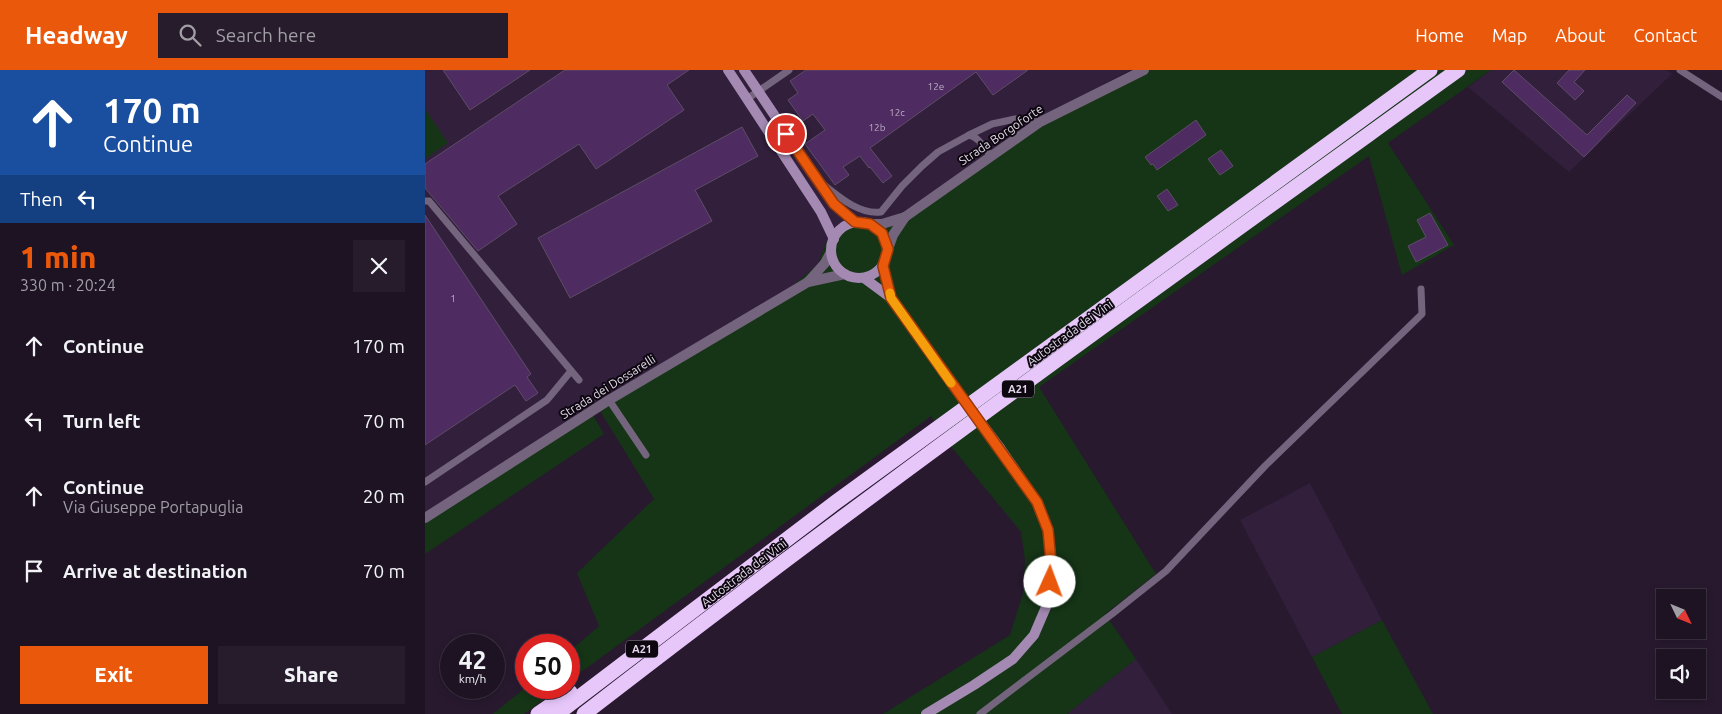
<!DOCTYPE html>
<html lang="en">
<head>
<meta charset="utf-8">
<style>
	body { margin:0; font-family:Ubuntu,sans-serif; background:#261c2b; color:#f1f3f6; height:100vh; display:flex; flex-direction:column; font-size:19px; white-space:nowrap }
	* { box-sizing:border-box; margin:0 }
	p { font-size:16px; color:#a19ea6 }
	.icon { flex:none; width:28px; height:28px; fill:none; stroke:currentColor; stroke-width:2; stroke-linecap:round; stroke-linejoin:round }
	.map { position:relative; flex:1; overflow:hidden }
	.details { display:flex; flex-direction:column; background:#1e1323; width:425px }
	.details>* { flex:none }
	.guide { background:#1a4fa0; color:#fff; overflow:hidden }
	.needle { width:32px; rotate:133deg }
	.buttons { position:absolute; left:1231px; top:519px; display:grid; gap:10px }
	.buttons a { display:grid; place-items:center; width:50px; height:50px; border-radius:0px; background:#1e1323; box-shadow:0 2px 8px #0003,0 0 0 1px #3c3241; font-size:25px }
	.speed { position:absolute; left:15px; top:564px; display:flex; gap:10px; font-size:25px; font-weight:700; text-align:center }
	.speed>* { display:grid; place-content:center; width:65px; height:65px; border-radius:50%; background:#1e1323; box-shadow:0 2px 8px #0003,0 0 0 1px #3c3241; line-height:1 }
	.speed small { font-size:12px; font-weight:400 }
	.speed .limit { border:8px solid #d22; background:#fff; color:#111 }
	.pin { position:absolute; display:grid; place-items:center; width:42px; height:42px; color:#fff; margin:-21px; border:2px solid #fff; border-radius:50%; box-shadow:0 1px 5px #0007 }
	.me { position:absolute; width:55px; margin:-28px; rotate:2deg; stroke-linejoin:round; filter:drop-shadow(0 0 4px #0008) }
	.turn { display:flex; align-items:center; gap:18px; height:105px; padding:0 20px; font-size:22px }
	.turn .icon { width:65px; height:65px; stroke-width:2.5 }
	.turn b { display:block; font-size:35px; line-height:42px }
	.then { display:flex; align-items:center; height:48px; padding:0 20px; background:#0003; gap:10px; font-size:19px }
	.round { display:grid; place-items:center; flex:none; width:52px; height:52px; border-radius:0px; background:#261c2b }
	.head { display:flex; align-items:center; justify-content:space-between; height:85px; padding:0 20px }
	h1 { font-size:30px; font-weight:800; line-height:38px; color:#ea580c }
	.primary-button { display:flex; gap:10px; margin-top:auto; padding:10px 20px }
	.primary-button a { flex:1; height:58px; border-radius:0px; background:#ea580c; color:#fff; font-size:20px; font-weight:800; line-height:58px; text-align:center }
	.primary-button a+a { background:#261c2b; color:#f1f3f6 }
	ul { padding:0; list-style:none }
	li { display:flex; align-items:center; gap:15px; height:75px; padding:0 20px }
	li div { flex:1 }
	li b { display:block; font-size:19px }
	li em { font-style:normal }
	header { display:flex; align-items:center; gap:30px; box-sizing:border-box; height:70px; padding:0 25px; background:#ea580c; color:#fff }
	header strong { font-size:24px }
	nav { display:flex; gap:28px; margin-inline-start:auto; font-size:18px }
	.search { width:350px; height:45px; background:#261c2b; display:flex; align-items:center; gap:12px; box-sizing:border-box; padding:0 18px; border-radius:0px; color:#a19ea6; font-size:19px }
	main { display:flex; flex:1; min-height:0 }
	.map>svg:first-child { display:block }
	.built { fill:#321f3b }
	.green { fill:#153516 }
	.building { fill:#4e2b60; stroke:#5e4d67 }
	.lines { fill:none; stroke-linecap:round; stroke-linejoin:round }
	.service { stroke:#74647d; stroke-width:7 }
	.minor { stroke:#74647d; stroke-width:10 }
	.secondary { stroke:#a48ab3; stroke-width:10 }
	.motorway { stroke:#e7c7fa; stroke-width:15 }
	.secondary-bridge { stroke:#a48ab3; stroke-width:10 }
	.route-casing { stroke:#983908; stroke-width:12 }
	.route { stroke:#ea580c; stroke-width:9 }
	.slow { stroke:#f59e0b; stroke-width:9 }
	.labels { text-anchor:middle; stroke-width:4; stroke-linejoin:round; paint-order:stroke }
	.number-label { font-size:10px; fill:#beaec7 }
	.shield { fill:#0d0710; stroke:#a39aa8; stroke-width:1 }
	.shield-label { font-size:11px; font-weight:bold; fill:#e3d9e9 }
	.street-label { font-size:12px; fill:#e3d9e9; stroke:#0d0710 }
</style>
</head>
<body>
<header>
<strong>Headway</strong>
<div class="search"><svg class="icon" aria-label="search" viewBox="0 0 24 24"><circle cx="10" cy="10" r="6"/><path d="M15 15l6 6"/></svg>Search here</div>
<nav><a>Home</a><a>Map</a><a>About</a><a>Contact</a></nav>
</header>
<main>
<section class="details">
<div class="guide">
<div class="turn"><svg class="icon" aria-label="ahead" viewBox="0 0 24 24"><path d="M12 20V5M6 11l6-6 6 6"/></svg><div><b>170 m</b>Continue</div></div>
<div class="then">Then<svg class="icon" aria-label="left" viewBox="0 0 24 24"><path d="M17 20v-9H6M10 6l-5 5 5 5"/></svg></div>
</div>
<div class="head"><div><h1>1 min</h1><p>330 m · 20:24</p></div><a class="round"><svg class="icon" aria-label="close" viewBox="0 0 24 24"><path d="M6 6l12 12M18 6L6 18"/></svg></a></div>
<ul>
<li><svg class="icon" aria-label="ahead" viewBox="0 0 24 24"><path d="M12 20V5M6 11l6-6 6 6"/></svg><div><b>Continue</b></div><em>170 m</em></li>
<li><svg class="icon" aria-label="left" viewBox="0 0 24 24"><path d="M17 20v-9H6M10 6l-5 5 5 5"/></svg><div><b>Turn left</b></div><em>70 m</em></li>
<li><svg class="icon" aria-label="ahead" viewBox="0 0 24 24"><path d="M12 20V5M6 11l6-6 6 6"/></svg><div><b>Continue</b><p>Via Giuseppe Portapuglia</p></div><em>20 m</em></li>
<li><svg class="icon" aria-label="arrive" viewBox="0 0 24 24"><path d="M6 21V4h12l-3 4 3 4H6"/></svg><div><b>Arrive at destination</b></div><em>70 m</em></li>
</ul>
<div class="primary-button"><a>Exit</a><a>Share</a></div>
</section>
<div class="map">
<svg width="1297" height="644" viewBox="0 0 1297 644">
	<rect width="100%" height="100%" fill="#28192f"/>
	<g class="built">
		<polygon points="0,0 705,0 612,51 508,129 459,150 401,172 393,194 364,219 0,447"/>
		<polygon points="1066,0 1242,0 1247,4 1144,102 1043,17"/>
		<polygon points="885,413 957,550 887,587 815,450"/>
		<polygon points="711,589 747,644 642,644"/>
	</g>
	<g class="green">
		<polygon points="711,0 1066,0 963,73 1029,175 977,205 944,86 614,317 731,504 680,544 711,589 642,644 458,644 585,565 598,523 600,490 596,462 528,379 506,346 144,611 144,582 174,556 152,503 229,429 172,336 364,219 393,194 401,172 416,154 441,148 459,150 508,129 612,51"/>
		<polygon points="0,39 23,73 0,89"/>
		<polygon points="165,340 179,364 0,484 0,444"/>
		<polygon points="957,550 1008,644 917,644 887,587"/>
		<polygon points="101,617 135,618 99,644 68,644"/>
	</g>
	<g class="building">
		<polygon points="18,0 105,0 45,40"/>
		<polygon points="140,0 264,0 242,15 259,40 171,99 154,74 73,126 92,154 53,181 0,118 0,94"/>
		<polygon points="381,0 603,0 568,25 551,2 445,78 467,106 458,113 445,97 444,98 435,86 418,97 424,105 410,115 380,74 400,60 388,44 378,51 363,30 373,23 365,11"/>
		<polygon points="1089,0 1162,65 1202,25 1211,33 1159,87 1077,12"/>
		<polygon points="1144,0 1160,0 1149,12 1159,21 1150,30 1132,13"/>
		<polygon points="771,50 781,65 732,100 728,94 726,95 720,87"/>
		<polygon points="317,57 333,86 270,120 287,151 145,228 113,168"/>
		<polygon points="796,80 808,96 795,105 783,89"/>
		<polygon points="742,119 753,135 743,141 732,126"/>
		<polygon points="1005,143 1023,175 991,192 983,176 1001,167 992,150"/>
		<polygon points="0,145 106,304 102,307 113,323 101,331 90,315 0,375"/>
	</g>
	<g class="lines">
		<g class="service">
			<polyline points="1255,0 1297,27"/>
			<polyline points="322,29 364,0"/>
			<polyline points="544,65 567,54 590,49 615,52"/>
			<path d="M399,115C414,127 435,145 456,142L477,116L497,96L513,82L544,65C554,67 559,78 566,86"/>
			<polyline points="0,131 4,131 154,310"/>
			<polyline points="184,330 221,385"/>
			<polyline points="0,412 122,330 146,301"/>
			<polyline points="555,644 687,544 741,501 840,396 997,244 996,219"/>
		</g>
		<g class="minor">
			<polyline points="445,154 457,154 480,147 615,52 719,0"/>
			<polyline points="463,179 468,165 480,147"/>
			<polyline points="383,212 420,204"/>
			<polyline points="0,448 184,330 383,212 400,193 406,182"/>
		</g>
		<g class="secondary">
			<polyline points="303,0 396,142 409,169"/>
			<polyline points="319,0 409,134 430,153"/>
			<circle cx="434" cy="180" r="28"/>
			<polyline points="458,196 466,228"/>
			<polyline points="439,208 466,228 518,302"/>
			<polyline points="501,644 549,615 588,589 609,565 624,530 627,493 623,460 613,433 575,378"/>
		</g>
		<g class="motorway">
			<polyline points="113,644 145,622"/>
			<polyline points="132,644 411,432 1005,0"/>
			<path d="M159,644C445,422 739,212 1033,0"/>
		</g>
		<polyline class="secondary-bridge" points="518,302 575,378"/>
	</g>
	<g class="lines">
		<g class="route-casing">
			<polyline id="route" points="361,64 409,134 430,152 445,154 457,163 463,179 458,196 466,228 612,432 623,460 626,492 625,512"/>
		</g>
		<use href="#route" class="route"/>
		<polyline class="slow" points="465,223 466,228 526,313"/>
	</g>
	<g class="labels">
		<g class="number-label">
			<text x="511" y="20">12e</text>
			<text x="472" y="46">12c</text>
			<text x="452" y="61">12b</text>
			<text x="28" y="232">1</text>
		</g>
		<g class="shield">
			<rect x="577" y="310.5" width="32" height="17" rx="4"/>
			<rect x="201" y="570.5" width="32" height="17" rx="4"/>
		</g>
		<g class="shield-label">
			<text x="593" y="323">A21</text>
			<text x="217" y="583">A21</text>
		</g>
		<g class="street-label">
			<text transform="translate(576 65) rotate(-34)" y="4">Strada Borgoforte</text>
			<text transform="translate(645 263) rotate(-36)" y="4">Autostrada dei Vini</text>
			<text transform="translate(183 317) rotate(-32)" y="4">Strada dei Dossarelli</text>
			<text transform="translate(319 503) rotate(-37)" y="4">Autostrada dei Vini</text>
		</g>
	</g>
</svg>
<div class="buttons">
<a><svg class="needle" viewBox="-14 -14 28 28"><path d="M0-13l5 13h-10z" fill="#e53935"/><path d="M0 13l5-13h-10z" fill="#a19ea6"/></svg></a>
<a><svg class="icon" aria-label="sound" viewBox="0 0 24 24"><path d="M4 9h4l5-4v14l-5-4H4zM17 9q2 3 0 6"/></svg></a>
</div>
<div class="speed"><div>42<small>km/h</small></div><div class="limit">50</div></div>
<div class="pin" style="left:361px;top:64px;background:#d93025"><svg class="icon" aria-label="arrive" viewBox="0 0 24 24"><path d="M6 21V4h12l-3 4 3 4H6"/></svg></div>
<svg class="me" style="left:625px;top:512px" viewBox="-20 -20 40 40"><circle r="19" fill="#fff"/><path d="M0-13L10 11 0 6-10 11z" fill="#ea580c"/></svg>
</div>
</main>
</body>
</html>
